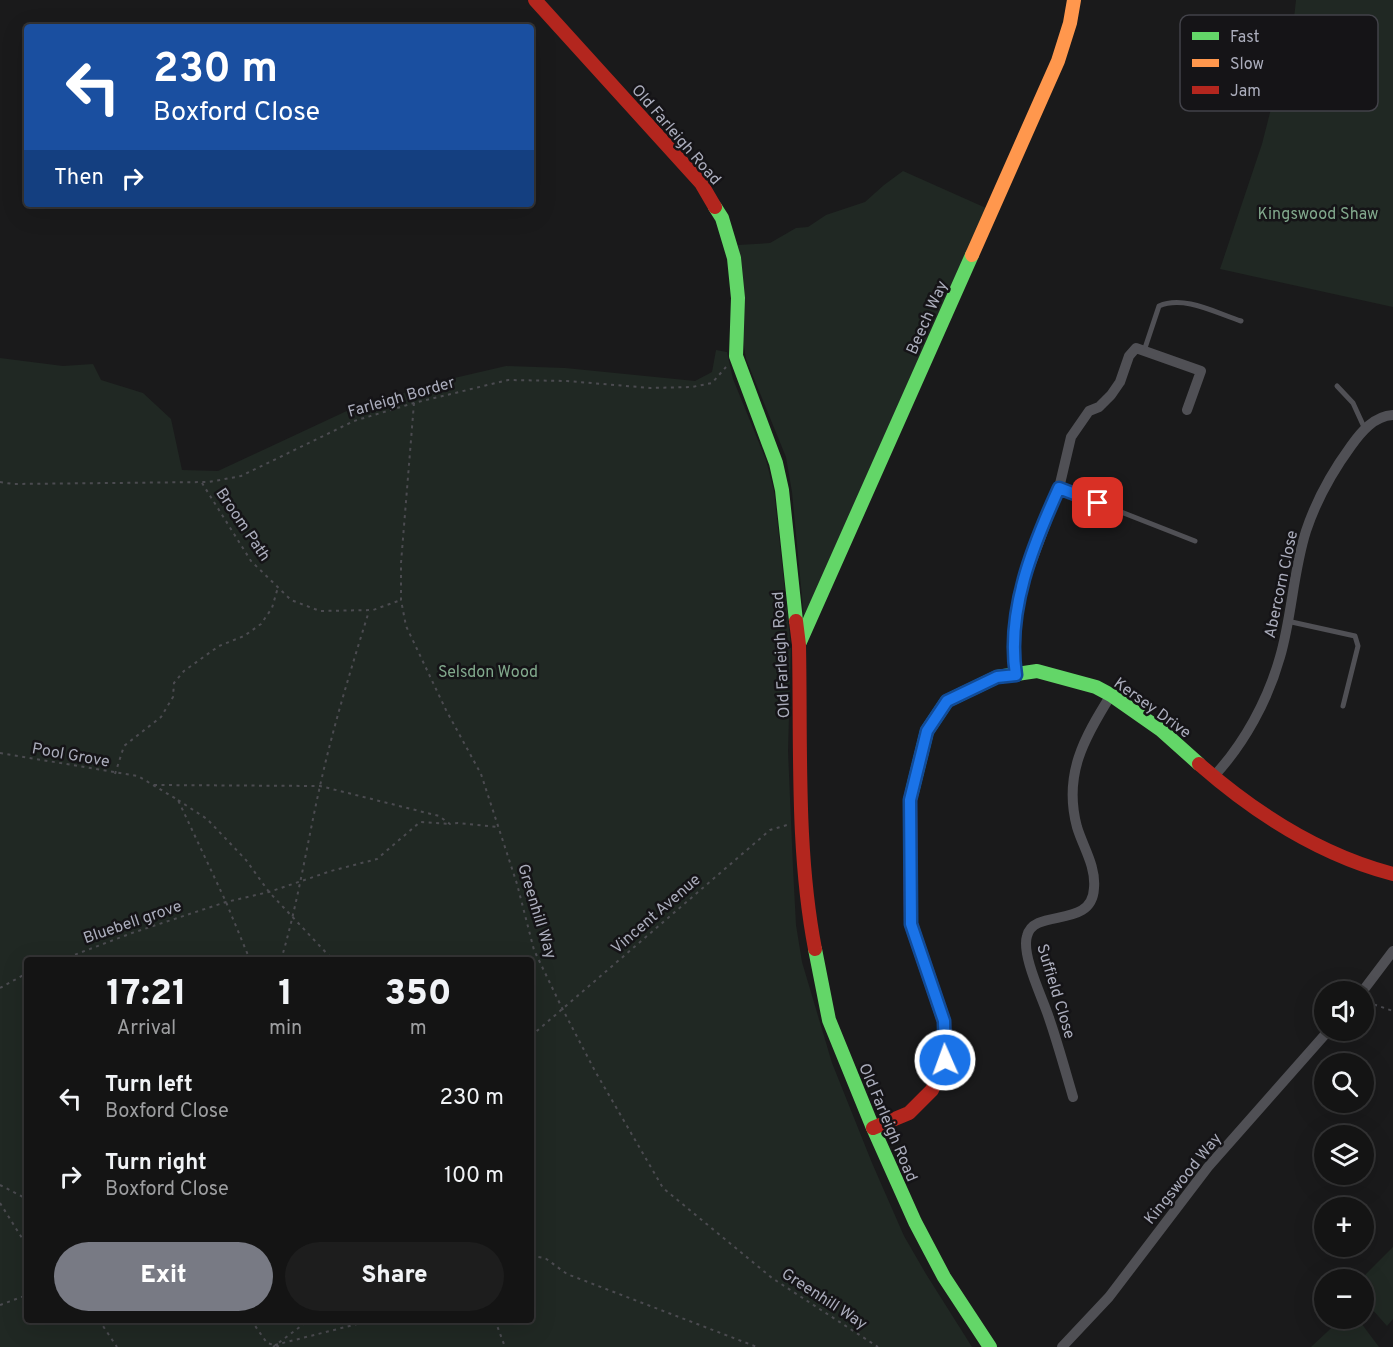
<!DOCTYPE html>
<html lang="en">
<head>
<meta charset="utf-8">
<style>
	body { margin:0; font-family:Overpass,sans-serif; background:#1d1d1d; color:#f1f3f6; height:100vh; display:flex; flex-direction:column; font-size:22px; white-space:nowrap }
	* { box-sizing:border-box; margin:0 }
	p { font-size:20px; color:#9d9ea0 }
	.icon { flex:none; width:33px; height:33px; fill:none; stroke:currentColor; stroke-width:2; stroke-linecap:round; stroke-linejoin:round }
	.map { position:relative; flex:1; overflow:hidden }
	.drawer { position:absolute; left:24px; top:957px; width:510px; height:366px; display:flex; flex-direction:column; background:#141414; border-radius:6px; box-shadow:0 6px 24px #0002,0 0 0 2px #333334 }
	.drawer>* { flex:none }
	.hud { position:absolute; left:24px; top:24px; width:510px; height:183px; border-radius:6px; box-shadow:0 6px 24px #0002,0 0 0 2px #333334; background:#1a4fa0; color:#fff; overflow:hidden }
	.fabs { position:absolute; left:1314px; top:981px; display:grid; gap:12px }
	.fabs a { display:grid; place-items:center; width:60px; height:60px; border-radius:50%; background:#141414; box-shadow:0 6px 24px #0002,0 0 0 2px #333334; font-size:30px }
	.pin { position:absolute; display:grid; place-items:center; width:51px; height:51px; color:#fff; margin:-26px; border-radius:12px; box-shadow:0 3px 9px #0006 }
	.me { position:absolute; width:66px; margin:-33px; rotate:358deg; stroke-linejoin:round; filter:drop-shadow(0 0 4px #0008) }
	.turn { display:flex; align-items:center; gap:21px; height:126px; padding:0 30px; font-size:27px }
	.turn .icon { width:78px; height:78px; stroke-width:2.5 }
	.turn b { display:block; font-size:42px; line-height:51px }
	.then { display:flex; align-items:center; height:57px; padding:0 30px; background:#0003; gap:12px; font-size:22px }
	.eta { display:flex; justify-content:space-evenly; align-items:center; height:102px; text-align:center }
	.eta b { font-size:36px; font-weight:800; line-height:42px }
	.action { display:flex; gap:12px; margin-top:auto; padding:12px 30px }
	.action a { flex:1; height:69px; border-radius:36px; background:#787a84; color:#fff; font-size:24px; font-weight:800; line-height:69px; text-align:center }
	.action a+a { background:#1d1d1d; color:#f1f3f6 }
	ul { padding:0; list-style:none }
	li { display:flex; align-items:center; gap:18px; height:78px; padding:0 30px }
	li div { flex:1 }
	li b { display:block; font-size:22px }
	li em { font-style:normal }
	.map>svg:first-child { display:block }
	.green { fill:#202823; fill-rule:evenodd }
	.lines { fill:none; stroke-linecap:round; stroke-linejoin:round }
	.path { stroke:#4b4b50; stroke-width:2; stroke-dasharray:3 4.5; stroke-linecap:butt }
	.lane { stroke:#505055; stroke-width:5 }
	.street { stroke:#505055; stroke-width:10 }
	.fast { stroke:#63d668; stroke-width:14 }
	.slow { stroke:#ff974d; stroke-width:14 }
	.jam { stroke:#b3261e; stroke-width:14 }
	.route-casing { stroke:#114b97; stroke-width:15 }
	.route { stroke:#1a73e8; stroke-width:10 }
	.labels { text-anchor:middle; stroke-width:5; stroke-linejoin:round; paint-order:stroke }
	.street-label { font-size:16px; fill:#abadbc; stroke:#151417 }
	.park-label { font-size:16px; fill:#81a88c; stroke:#151417 }
	.key { fill:#151417; stroke:#424249; stroke-width:1.5 }
	.key-label { font-size:16px; fill:#abadbc }
</style>
</head>
<body>
<div class="map">
<svg width="1393" height="1347" viewBox="0 0 1393 1347">
	<rect width="100%" height="100%" fill="#1a1a1b"/>
	<g class="green">
		<polygon points="1296,0 1393,0 1393,307 1220,269 1262,144 1294,18"/>
		<polygon points="903,171 986,208 804,618 792,492 786,457 746,359 742,334 742,278 738,245 770,243 796,228 808,227 826,215 865,202 884,185"/>
		<path d="M716,350L727,352L733,379L766,460L774,491L791,647L788,751L793,868L796,925L802,962L832,1063L872,1163L904,1236L926,1274L972,1347H0V358L63,366L93,364L101,380L143,393L171,419L182,470L218,471L351,409L450,379L506,366L565,368L695,381L712,372ZM27,960H531V1320H27Z"/>
		<polygon points="1393,1247 1393,1319 1387,1326 1364,1300 1364,1280 1361,1279"/>
		<polygon points="1342,1318 1358,1319 1379,1347 1311,1347"/>
	</g>
	<g class="lines">
		<g class="path">
			<polyline points="414,403 401,563 401,600 406,626 446,710 481,774 517,884 534,950 562,1008 595,1071 663,1188 772,1278 878,1347"/>
			<polyline points="0,482 13,484 209,482 241,476 354,421 414,403 508,380 567,381 650,388 692,387 712,383 726,367"/>
			<polyline points="202,483 251,561 291,600 320,611 373,610 401,600"/>
			<polyline points="0,753 138,776 178,800 226,902 250,960"/>
			<polyline points="115,774 124,746 161,717 173,697 174,683 184,671 219,646 244,636 261,624 272,608 278,587"/>
			<polyline points="154,785 320,786 439,816 450,824 458,823 498,827"/>
			<polyline points="178,800 207,819 246,860 269,892 333,960"/>
			<polyline points="61,960 132,933 226,902 269,892 331,871 377,859 420,822 450,824"/>
			<path d="M281,960C298,903 307,844 320,786C333,727 351,669 369,611"/>
			<polyline points="0,988 27,973"/>
			<polyline points="1367,1002 1393,1011"/>
			<polyline points="531,1036 770,830 787,825"/>
			<polyline points="0,1185 27,1199"/>
			<polyline points="0,1203 27,1246"/>
			<polyline points="531,1256 545,1258 567,1274 757,1347"/>
			<polyline points="0,1305 27,1295"/>
			<polyline points="99,1320 117,1347"/>
			<polyline points="239,1320 252,1324 256,1320"/>
			<polyline points="251,1320 267,1343 281,1347"/>
			<polyline points="495,1320 505,1347"/>
			<polyline points="275,1345 373,1320"/>
			<polyline points="273,1347 309,1320"/>
		</g>
		<g class="lane">
			<path d="M1144,351L1159,306C1184,295 1216,313 1241,321"/>
			<polyline points="1337,386 1353,403 1364,427"/>
			<polyline points="1060,488 1195,541"/>
			<polyline points="1287,621 1355,636 1358,646 1343,706"/>
		</g>
		<g class="street">
			<polyline points="1015,675 1012,655 1015,619 1023,585 1059,488 1071,437 1089,411 1099,407 1111,395 1120,382 1129,356 1136,348 1201,371 1187,410"/>
			<path d="M1214,776C1244,744 1268,700 1280,657C1292,616 1293,572 1306,531C1316,501 1332,472 1351,446C1361,432 1374,416 1393,415"/>
			<polyline points="1362,992 1393,951"/>
			<path d="M1073,1097C1065,1070 1058,1044 1049,1018C1043,999 1021,955 1027,936C1034,907 1092,930 1094,888C1096,866 1083,847 1077,827C1063,775 1084,738 1111,695"/>
			<polyline points="1062,1347 1109,1297 1208,1167 1329,1030"/>
		</g>
		<g class="fast">
			<polyline points="715,207 722,218 734,258 738,298 736,356 776,463 782,490 796,621"/>
			<polyline points="800,642 972,255"/>
			<polyline points="912,792 927,731 947,701 997,677 1037,671 1096,687 1111,695 1161,730 1199,764"/>
			<polyline points="815,949 829,1020 873,1128 915,1222 944,1277 990,1347"/>
		</g>
		<polyline class="slow" points="972,255 1058,61 1070,23 1074,0"/>
		<g class="jam">
			<polyline points="535,0 701,183 715,207"/>
			<path d="M796,621L799,645C801,746 796,850 815,949"/>
			<path d="M1199,764C1256,814 1320,855 1393,874"/>
			<polyline points="873,1128 909,1113 932,1090 945,1060 944,1021 911,924 910,800 912,792"/>
		</g>
	</g>
	<g class="lines">
		<g class="route-casing">
			<path id="route" d="M945,1060L944,1021L911,924L910,800L927,731L947,701L997,677L1016,675C1006,611 1033,545 1059,488L1098,503"/>
		</g>
		<use href="#route" class="route"/>
	</g>
	<g class="labels">
		<g class="street-label">
			<text transform="translate(677 134) rotate(49)" y="6">Old Farleigh Road</text>
			<text transform="translate(926 317) rotate(-66)" y="6">Beech Way</text>
			<text transform="translate(401 396) rotate(-16)" y="6">Farleigh Border</text>
			<text transform="translate(244 524) rotate(56)" y="6">Broom Path</text>
			<text transform="translate(1280 584) rotate(-78)" y="6">Abercorn Close</text>
			<text transform="translate(780 655) rotate(-93)" y="6">Old Farleigh Road</text>
			<text transform="translate(1153 707) rotate(36)" y="6">Kersey Drive</text>
			<text transform="translate(71 754) rotate(10)" y="6">Pool Grove</text>
			<text transform="translate(538 911) rotate(73)" y="6">Greenhill Way</text>
			<text transform="translate(655 913) rotate(-41)" y="6">Vincent Avenue</text>
			<text transform="translate(132 921) rotate(-19)" y="6">Bluebell grove</text>
			<text transform="translate(1057 991) rotate(73)" y="6">Suffield Close</text>
			<text transform="translate(889 1122) rotate(67)" y="6">Old Farleigh Road</text>
			<text transform="translate(1182 1178) rotate(-51)" y="6">Kingswood Way</text>
			<text transform="translate(825 1298) rotate(33)" y="6">Greenhill Way</text>
		</g>
		<g class="park-label">
			<text x="1318" y="219">Kingswood Shaw</text>
			<text x="488" y="677">Selsdon Wood</text>
		</g>
	</g>
	<rect x="1180" y="15" width="198" height="96" rx="9" class="key"/>
	<rect x="1192" y="32" width="27" height="8" fill="#63d668"/>
	<rect x="1192" y="59" width="27" height="8" fill="#ff974d"/>
	<rect x="1192" y="86" width="27" height="8" fill="#b3261e"/>
	<g class="key-label">
		<text x="1230" y="42">Fast</text>
		<text x="1230" y="69">Slow</text>
		<text x="1230" y="96">Jam</text>
	</g>
</svg>
<div class="fabs">
<a><svg class="icon" aria-label="sound" viewBox="0 0 24 24"><path d="M4 9h4l5-4v14l-5-4H4zM17 9q2 3 0 6"/></svg></a>
<a><svg class="icon" aria-label="search" viewBox="0 0 24 24"><circle cx="10" cy="10" r="6"/><path d="M15 15l6 6"/></svg></a>
<a><svg class="icon" aria-label="layers" viewBox="0 0 24 24"><path d="M12 4l9 5-9 5-9-5zM3 14l9 5 9-5"/></svg></a>
<a>+</a>
<a>−</a>
</div>
<div class="pin" style="left:1098px;top:503px;background:#d93025"><svg class="icon" aria-label="arrive" viewBox="0 0 24 24"><path d="M6 21V4h12l-3 4 3 4H6"/></svg></div>
<svg class="me" style="left:945px;top:1060px" viewBox="-20 -20 40 40"><circle r="17" fill="#1a73e8" stroke="#fff" stroke-width="3"/><path d="M0-11L8 9 0 5-8 9z" fill="#fff"/></svg>
<div class="hud">
<div class="turn"><svg class="icon" aria-label="left" viewBox="0 0 24 24"><path d="M17 20v-9H6M10 6l-5 5 5 5"/></svg><div><b>230 m</b>Boxford Close</div></div>
<div class="then">Then<svg class="icon" aria-label="right" viewBox="0 0 24 24"><path d="M7 20v-9h11M14 6l5 5-5 5"/></svg></div>
</div>
<section class="drawer">
<div class="eta">
<div><b>17:21</b><p>Arrival</p></div>
<div><b>1</b><p>min</p></div>
<div><b>350</b><p>m</p></div>
</div>
<ul>
<li><svg class="icon" aria-label="left" viewBox="0 0 24 24"><path d="M17 20v-9H6M10 6l-5 5 5 5"/></svg><div><b>Turn left</b><p>Boxford Close</p></div><em>230 m</em></li>
<li><svg class="icon" aria-label="right" viewBox="0 0 24 24"><path d="M7 20v-9h11M14 6l5 5-5 5"/></svg><div><b>Turn right</b><p>Boxford Close</p></div><em>100 m</em></li>
</ul>
<div class="action"><a>Exit</a><a>Share</a></div>
</section>
</div>
</body>
</html>
